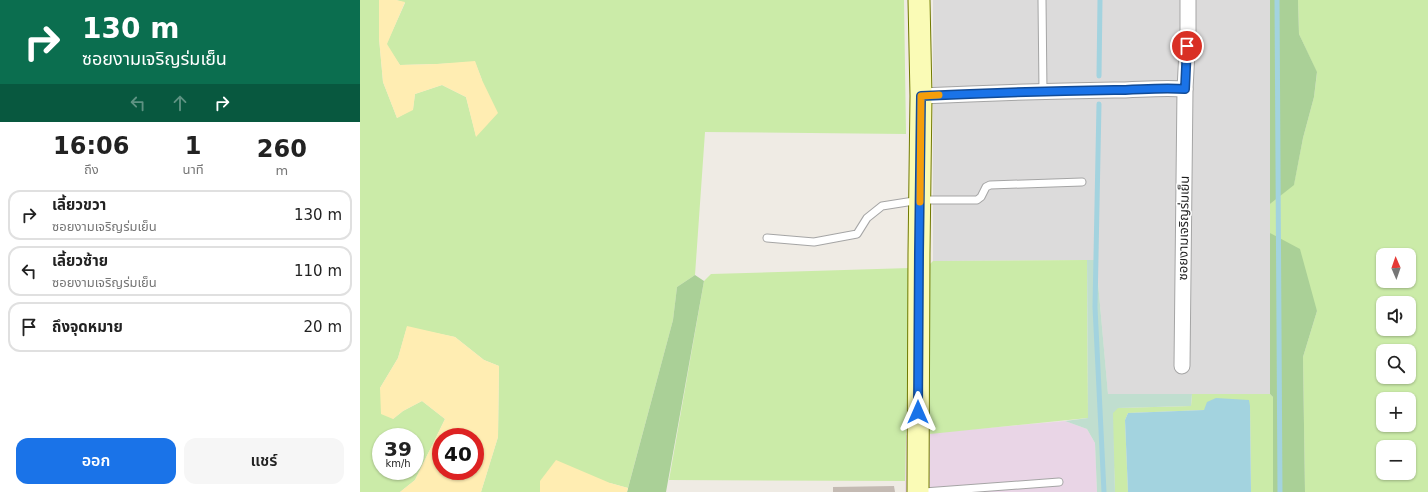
<!DOCTYPE html>
<html lang="th">
<head>
<meta charset="utf-8">
<style>
	body { margin:0; font-family:"DejaVu Sans","Noto Sans Thai",sans-serif; background:#f6f6f6; color:#222; height:100vh; display:flex; flex-direction:column; font-size:15px; white-space:nowrap }
	* { box-sizing:border-box; margin:0 }
	p { font-size:13px; color:#767676 }
	.icon { flex:none; width:22px; height:22px; fill:none; stroke:currentColor; stroke-width:2; stroke-linecap:round; stroke-linejoin:round }
	.map { position:relative; flex:1; overflow:hidden }
	.side { display:flex; flex-direction:column; background:#fff; width:360px }
	.side>* { flex:none }
	.guide { background:#0b6e4f; color:#fff; overflow:hidden }
	.needle { width:26px; rotate:358deg }
	.tools { position:absolute; left:1016px; top:248px; display:grid; gap:8px }
	.tools a { display:grid; place-items:center; width:40px; height:40px; border-radius:8px; background:#fff; box-shadow:0 1px 3px #0004; font-size:20px }
	.speed { position:absolute; left:12px; top:428px; display:flex; gap:8px; font-size:20px; font-weight:700; text-align:center }
	.speed>* { display:grid; place-content:center; width:52px; height:52px; border-radius:50%; background:#fff; box-shadow:0 1px 3px #0004; line-height:1 }
	.speed small { font-size:10px; font-weight:400 }
	.speed .limit { border:6px solid #d22; background:#fff; color:#111 }
	.pin { position:absolute; display:grid; place-items:center; width:34px; height:34px; color:#fff; margin:-17px; border:2px solid #fff; border-radius:50%; box-shadow:0 1px 4px #0007 }
	.me { position:absolute; width:44px; margin:-22px; rotate:0deg; stroke-linejoin:round; filter:drop-shadow(0 0 3px #0008) }
	.turn { display:flex; align-items:center; gap:14px; height:84px; padding:0 16px; font-size:18px }
	.turn .icon { width:52px; height:52px; stroke-width:2.5 }
	.turn b { display:block; font-size:28px; line-height:34px }
	.lanes { display:flex; align-items:center; height:38px; padding:0 16px; background:#0003; justify-content:center; gap:20px; direction:ltr }
	.lanes .off { opacity:.35 }
	.eta { display:flex; justify-content:space-evenly; align-items:center; height:68px; text-align:center }
	.eta b { font-size:24px; font-weight:600; line-height:28px }
	.button { display:flex; gap:8px; margin-top:auto; padding:8px 16px }
	.button a { flex:1; height:46px; border-radius:12px; background:#1a73e8; color:#fff; font-size:16px; font-weight:600; line-height:46px; text-align:center }
	.button a+a { background:#f6f6f6; color:#222 }
	ul { padding:0; list-style:none }
	li { display:flex; align-items:center; gap:12px; height:50px; margin:0 8px 6px; padding:0 8px; border:2px solid #e0e0e0; border-radius:12px }
	li div { flex:1 }
	li b { display:block; font-size:15px }
	li em { font-style:normal }
	main { display:flex; flex:1; min-height:0 }
	.map>svg:first-child { display:block }
	.residential { fill:#dcdbdb }
	.industrial { fill:#e9d5e6 }
	.grass { fill:#cbeba8; fill-rule:evenodd }
	.forest { fill:#aad097 }
	.wetland { fill:#c0decf }
	.sand { fill:#ffedb2; fill-rule:evenodd }
	.water { fill:#a3d3df }
	.lines { fill:none; stroke-linecap:round; stroke-linejoin:round }
	.stream { stroke:#a3d3df; stroke-width:5 }
	.building { fill:#c4bab3 }
	.lane-casing { stroke:#a5a5a5; stroke-width:9 }
	.street-casing { stroke:#a5a5a5; stroke-width:17 }
	.secondary-casing { stroke:#707901; stroke-width:23 }
	.lane { stroke:#fff; stroke-width:7 }
	.street { stroke:#fff; stroke-width:15 }
	.secondary { stroke:#fafbb6; stroke-width:21 }
	.route-casing { stroke:#114b97; stroke-width:10 }
	.route { stroke:#1a73e8; stroke-width:7 }
	.slow { stroke:#f59e0b; stroke-width:7 }
	.labels { text-anchor:middle; stroke-width:3; stroke-linejoin:round; paint-order:stroke }
	.street-label { font-size:13px; fill:#1e1e1e; stroke:#fff }
</style>
</head>
<body>
<main>
<section class="side">
<div class="guide">
<div class="turn"><svg class="icon" aria-label="right" viewBox="0 0 24 24"><path d="M7 20v-9h11M14 6l5 5-5 5"/></svg><div><b>130 m</b>ซอยงามเจริญร่มเย็น</div></div>
<div class="lanes"><svg class="icon off" aria-label="left" viewBox="0 0 24 24"><path d="M17 20v-9H6M10 6l-5 5 5 5"/></svg><svg class="icon off" aria-label="ahead" viewBox="0 0 24 24"><path d="M12 20V5M6 11l6-6 6 6"/></svg><svg class="icon" aria-label="right" viewBox="0 0 24 24"><path d="M7 20v-9h11M14 6l5 5-5 5"/></svg></div>
</div>
<div class="eta">
<div><b>16:06</b><p>ถึง</p></div>
<div><b>1</b><p>นาที</p></div>
<div><b>260</b><p>m</p></div>
</div>
<ul>
<li><svg class="icon" aria-label="right" viewBox="0 0 24 24"><path d="M7 20v-9h11M14 6l5 5-5 5"/></svg><div><b>เลี้ยวขวา</b><p>ซอยงามเจริญร่มเย็น</p></div><em>130 m</em></li>
<li><svg class="icon" aria-label="left" viewBox="0 0 24 24"><path d="M17 20v-9H6M10 6l-5 5 5 5"/></svg><div><b>เลี้ยวซ้าย</b><p>ซอยงามเจริญร่มเย็น</p></div><em>110 m</em></li>
<li><svg class="icon" aria-label="arrive" viewBox="0 0 24 24"><path d="M6 21V4h12l-3 4 3 4H6"/></svg><div><b>ถึงจุดหมาย</b></div><em>20 m</em></li>
</ul>
<div class="button"><a>ออก</a><a>แชร์</a></div>
</section>
<div class="map">
<svg width="1068" height="492" viewBox="0 0 1068 492">
	<rect width="100%" height="100%" fill="#efebe4"/>
	<polygon class="residential" points="573,0 910,0 910,394 748,395 736,260 573,261"/>
	<polygon class="industrial" points="705,421 727,429 735,443 737,492 545,492 546,435"/>
	<g class="grass">
		<path d="M0,0H19V38L23,82L37,118L53,109L55,94L82,85L106,97L116,136L122,80L115,62L77,64L40,65L26,45L45,3L36,0H544L546,134L345,132L335,275L317,287L313,320L268,488L250,483L180,481V492H121L138,437L139,366L124,360L95,337L47,327L38,358L20,388L33,419L43,411L62,401L85,419L55,480L40,492H0ZM21,437H55V471H21Z"/>
		<path d="M938,0H1068V492H945L943,357L957,311L910,233V204L934,184L943,138L954,97L957,73L939,34ZM1023,255H1049V281H1023ZM1023,303H1049V329H1023ZM1023,351H1049V377H1023ZM1023,399H1049V425H1023ZM1023,447H1049V473H1023Z"/>
		<polygon points="727,260 728,418 570,434 568,367 570,264 573,261"/>
		<polygon points="550,268 545,481 309,480 344,281 351,274"/>
		<polygon points="832,394 910,394 913,397 913,492 891,492 890,406 844,410 768,413 765,420 768,492 755,492 752,413 757,408 831,406"/>
	</g>
	<g class="forest">
		<polygon points="910,0 938,0 939,34 957,72 954,97 943,138 934,185 910,204"/>
		<polygon points="910,233 940,249 957,311 943,357 945,492 913,492 913,397 910,394"/>
		<polygon points="335,275 344,281 306,492 267,492 313,320 317,287"/>
	</g>
	<polygon class="wetland" points="727,260 736,260 748,394 832,394 831,406 758,408 753,413 755,492 737,492 735,443 727,429 705,421 728,418"/>
	<g class="sand">
		<polygon points="19,0 36,0 45,2 27,44 40,65 77,64 115,61 122,80 138,113 116,137 106,97 82,85 55,94 53,110 37,118 23,82 19,38"/>
		<path d="M47,326L95,337L124,360L139,366L138,437L121,492H40L55,480L85,419L62,401L43,411L33,419L21,414L20,388L38,358ZM81,437H115V471H81Z"/>
		<polygon points="196,460 250,483 268,488 267,492 180,492 180,481"/>
	</g>
	<polygon class="water" points="856,398 889,400 890,406 891,492 768,492 765,420 768,413 844,410 847,402"/>
	<g class="lines">
		<g class="stream">
			<polyline points="917,0 920,492"/>
			<polyline points="739,76 740,0"/>
			<polyline points="739,104 735,307 744,492"/>
		</g>
	</g>
	<polygon class="building" points="534,486 535,492 473,492 473,487"/>
	<g class="lines">
		<g class="lane-casing">
			<g id="lane">
				<polyline points="682,0 683,91"/>
				<polyline points="407,238 454,242 497,234 507,218 522,206 560,200 617,200 621,197 626,187 630,185 722,182"/>
				<polyline points="564,492 699,482"/>
			</g>
		</g>
		<g class="street-casing">
			<g id="street">
				<path d="M561,96C626,93 690,91 754,90C778,90 801,87 825,89"/>
				<polyline points="822,366 825,89 828,32 828,0"/>
			</g>
		</g>
		<g class="secondary-casing">
			<polyline id="secondary" points="558,492 559,253 561,96 559,0"/>
		</g>
		<use href="#lane" class="lane"/>
		<use href="#street" class="street"/>
		<use href="#secondary" class="secondary"/>
	</g>
	<g class="lines">
		<g class="route-casing">
			<path id="route" d="M558,412L559,253L561,96C626,93 690,91 754,90C778,90 801,87 825,89L827,46"/>
		</g>
		<use href="#route" class="route"/>
		<polyline class="slow" points="560,202 561,96 579,95"/>
	</g>
	<g class="labels">
		<g class="street-label">
			<text transform="translate(823 228) rotate(-89)" y="5">ซอยงามเจริญร่มเย็น</text>
		</g>
	</g>
</svg>
<div class="tools">
<a><svg class="needle" viewBox="-14 -14 28 28"><path d="M0-13l5 13h-10z" fill="#e53935"/><path d="M0 13l5-13h-10z" fill="#767676"/></svg></a>
<a><svg class="icon" aria-label="sound" viewBox="0 0 24 24"><path d="M4 9h4l5-4v14l-5-4H4zM17 9q2 3 0 6"/></svg></a>
<a><svg class="icon" aria-label="search" viewBox="0 0 24 24"><circle cx="10" cy="10" r="6"/><path d="M15 15l6 6"/></svg></a>
<a>+</a>
<a>−</a>
</div>
<div class="speed"><div>39<small>km/h</small></div><div class="limit">40</div></div>
<div class="pin" style="left:827px;top:46px;background:#d93025"><svg class="icon" aria-label="arrive" viewBox="0 0 24 24"><path d="M6 21V4h12l-3 4 3 4H6"/></svg></div>
<svg class="me" style="left:558px;top:412px" viewBox="-20 -20 40 40"><path d="M0-17L14 15 0 8-14 15z" fill="#1a73e8" stroke="#fff" stroke-width="4"/></svg>
</div>
</main>
</body>
</html>
